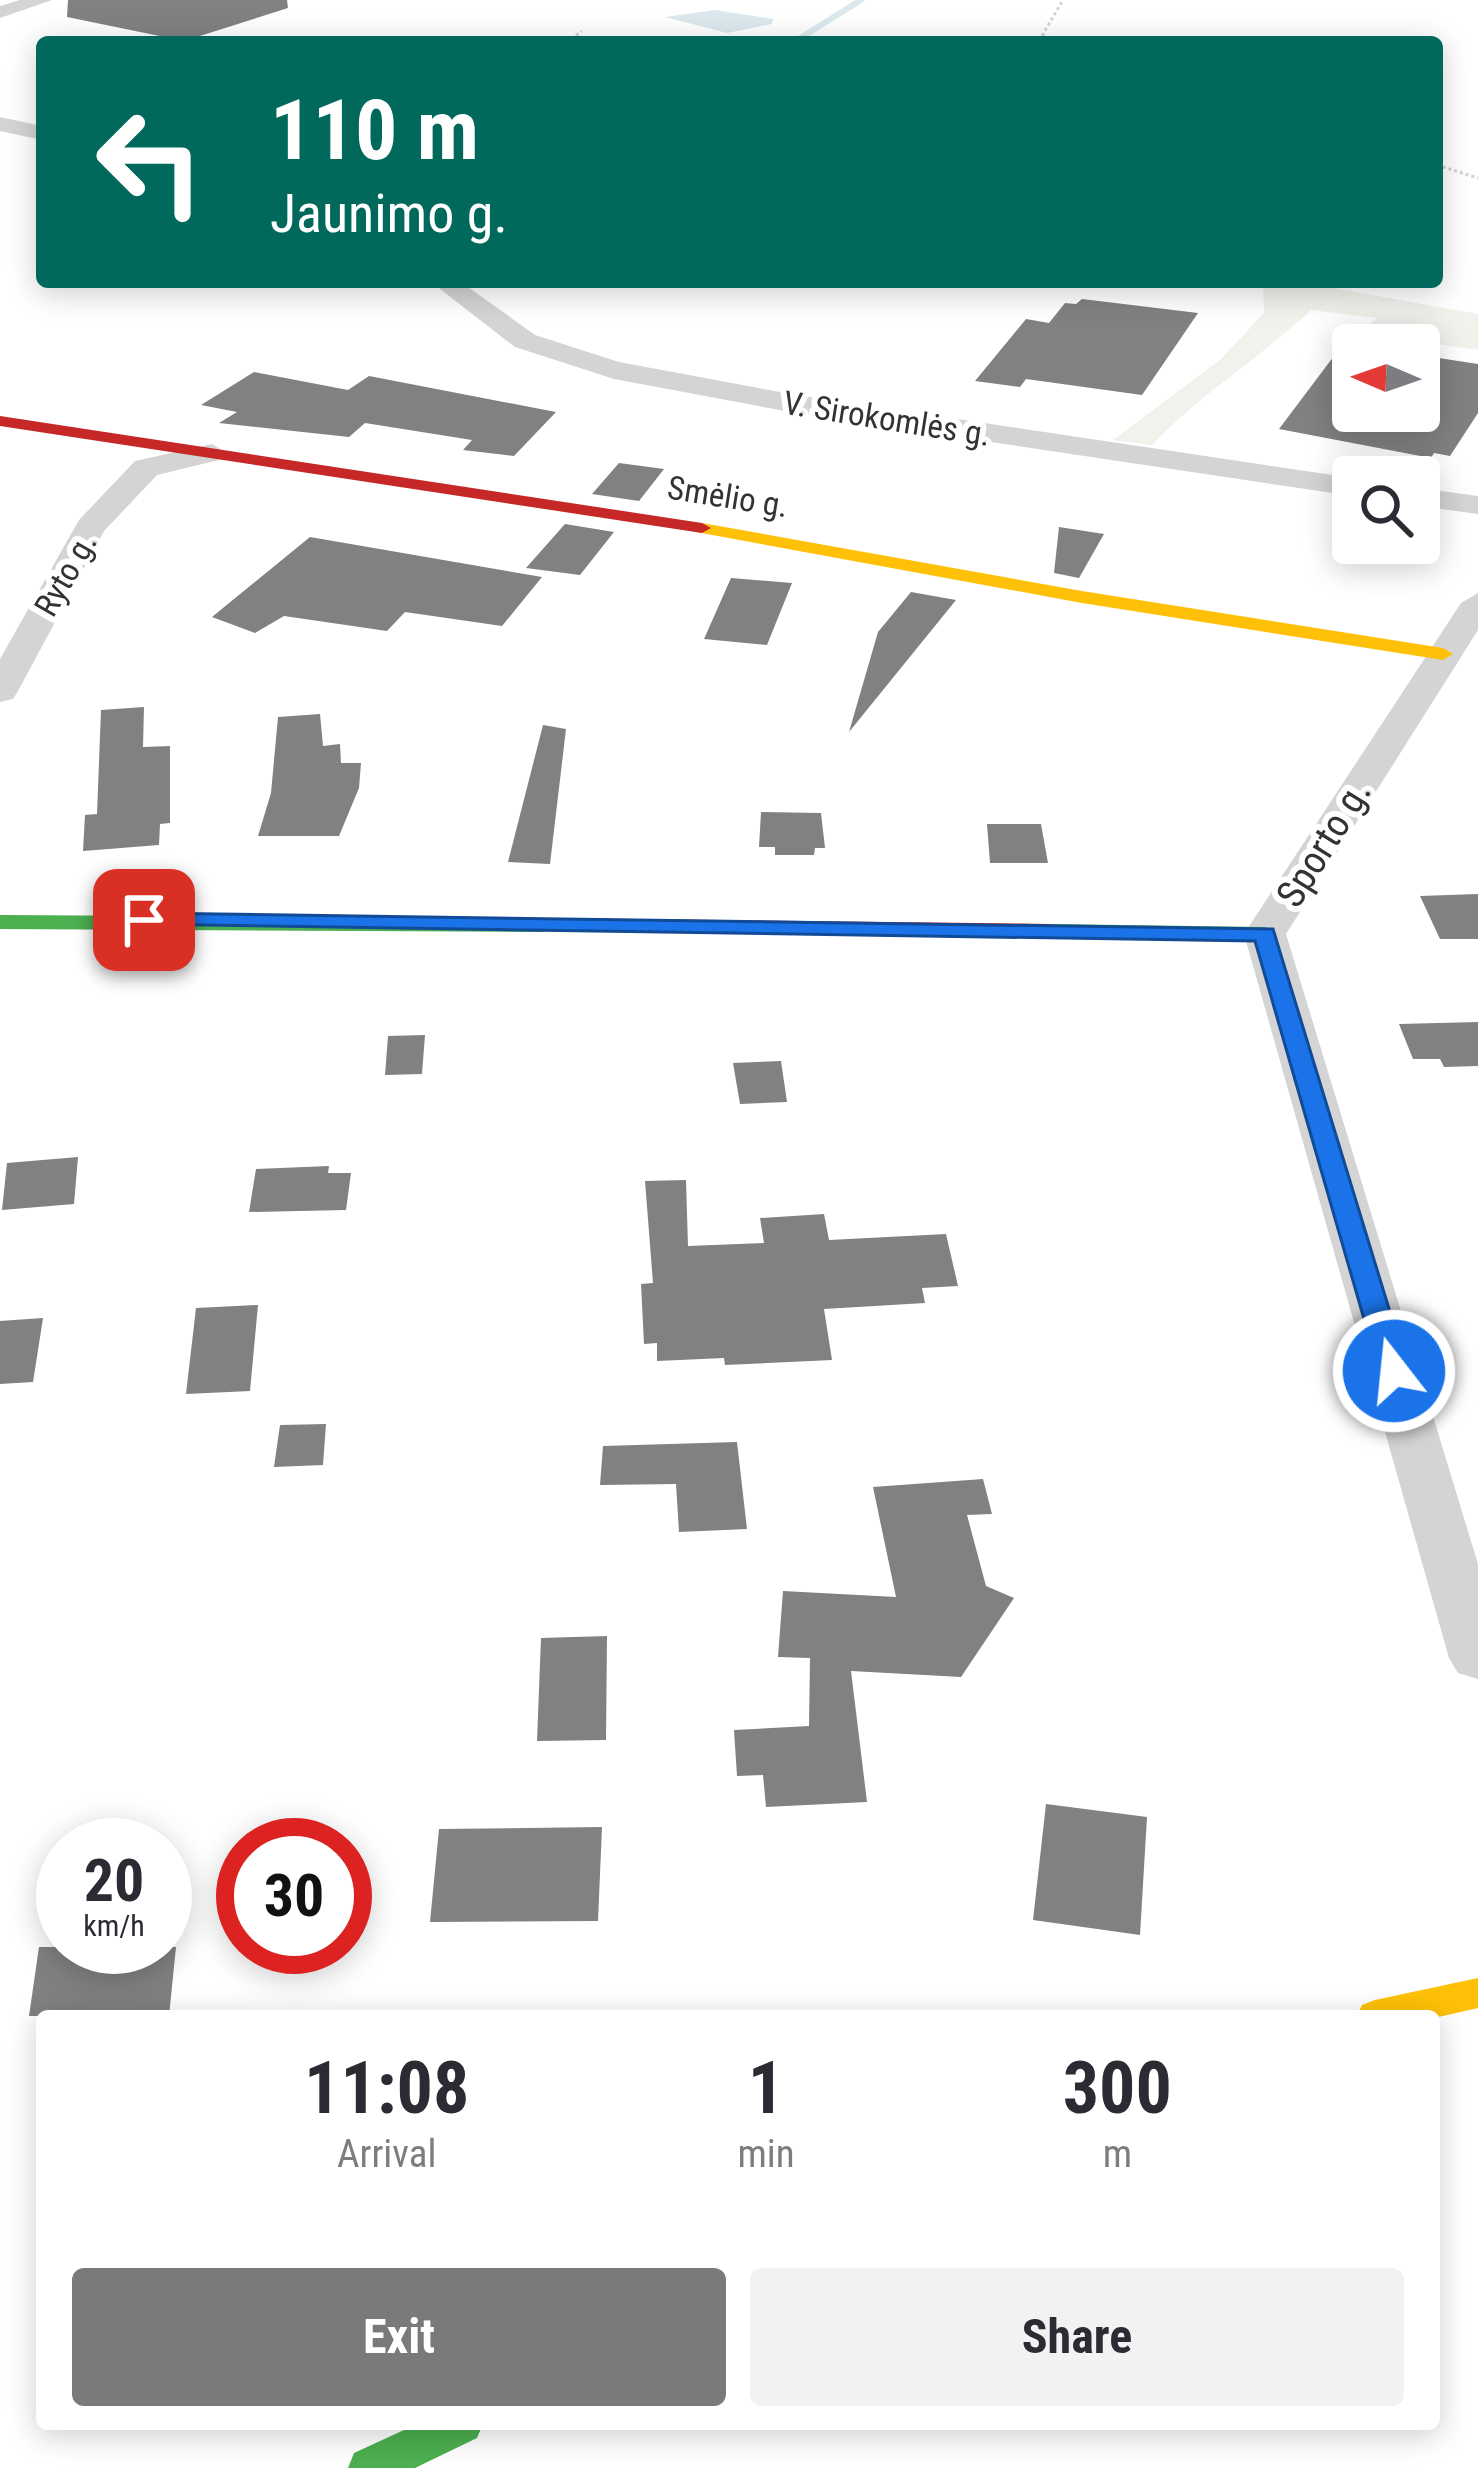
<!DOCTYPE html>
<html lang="en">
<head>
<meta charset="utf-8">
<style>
	body { margin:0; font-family:"Roboto Condensed",sans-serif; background:#f2f2f3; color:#2b2b33; height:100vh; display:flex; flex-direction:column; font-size:45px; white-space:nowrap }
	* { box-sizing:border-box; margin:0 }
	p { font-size:39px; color:#7c7c81 }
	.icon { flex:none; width:66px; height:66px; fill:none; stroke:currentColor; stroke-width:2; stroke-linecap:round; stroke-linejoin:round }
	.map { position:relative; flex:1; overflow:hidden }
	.panel { position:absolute; left:36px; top:2010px; width:1404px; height:420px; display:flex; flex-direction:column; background:#fff; border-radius:12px; box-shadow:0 6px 30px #0003 }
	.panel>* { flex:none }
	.guide { position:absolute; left:36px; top:36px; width:1407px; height:252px; border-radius:12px; box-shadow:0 6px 30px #0003; background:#00695c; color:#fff; overflow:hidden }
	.needle { width:78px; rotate:272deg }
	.controls { position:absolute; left:1332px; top:324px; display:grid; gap:24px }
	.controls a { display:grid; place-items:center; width:108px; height:108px; border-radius:12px; background:#fff; box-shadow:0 6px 30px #0003; font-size:60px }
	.speed { position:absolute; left:36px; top:1818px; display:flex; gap:24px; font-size:60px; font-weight:700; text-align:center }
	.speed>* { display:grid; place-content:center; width:156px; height:156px; border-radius:50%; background:#fff; box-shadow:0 6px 30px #0003; line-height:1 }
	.speed small { font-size:30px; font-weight:400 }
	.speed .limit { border:18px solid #d22; background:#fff; color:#111 }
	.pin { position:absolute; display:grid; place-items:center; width:102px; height:102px; color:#fff; margin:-51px; border-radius:24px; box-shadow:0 6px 18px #0006 }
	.me { position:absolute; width:132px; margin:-66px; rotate:344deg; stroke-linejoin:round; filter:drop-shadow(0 0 9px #0008) }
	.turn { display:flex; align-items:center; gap:42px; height:252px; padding:0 36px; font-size:54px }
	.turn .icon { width:156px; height:156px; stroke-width:2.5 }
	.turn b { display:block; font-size:84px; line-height:102px }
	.eta { display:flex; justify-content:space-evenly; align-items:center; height:204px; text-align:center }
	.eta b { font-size:72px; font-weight:700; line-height:84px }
	.cta { display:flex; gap:24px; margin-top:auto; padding:24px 36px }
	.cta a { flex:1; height:138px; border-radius:12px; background:#7a7a7a; color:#fff; font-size:48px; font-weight:700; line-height:138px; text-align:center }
	.cta a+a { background:#f2f2f3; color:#2b2b33 }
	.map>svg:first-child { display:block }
	.green { fill:#f0f2ec }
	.water { fill:#dbe9ee }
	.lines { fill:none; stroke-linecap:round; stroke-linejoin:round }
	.stream { stroke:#dbe9ee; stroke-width:6 }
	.building { fill:#818181 }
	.path { stroke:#d3d3d3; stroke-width:3; stroke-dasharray:3 3; stroke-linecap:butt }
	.street { fill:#d4d4d4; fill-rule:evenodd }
	.fast { fill:#4caf50; fill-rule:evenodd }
	.slow { fill:#ffc107; fill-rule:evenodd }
	.jam { fill:#c62828; fill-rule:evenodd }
	.route { fill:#1a73e8; stroke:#114b97; stroke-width:3 }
	.labels { text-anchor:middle; stroke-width:12; stroke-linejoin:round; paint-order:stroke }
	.far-street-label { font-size:33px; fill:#333; stroke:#fff }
	.street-label { font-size:39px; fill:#333; stroke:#fff }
</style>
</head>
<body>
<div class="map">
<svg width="1478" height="2468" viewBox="0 0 1478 2468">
	<rect width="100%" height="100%" fill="#fff"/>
	<path class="green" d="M1263,282H1299L1478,314V350L1361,333L1377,318L1311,310C1260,358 1200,394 1152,445L1113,440L1221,359L1264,313Z"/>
	<polygon class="water" points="715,10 773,19 772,24 727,33 665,17"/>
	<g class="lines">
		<polyline class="stream" points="794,42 861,0"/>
	</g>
	<g class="building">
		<polygon points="68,0 287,0 288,8 184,41 67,17"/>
		<polygon points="1082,299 1198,313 1142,395 1026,379 1020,387 975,381 1026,319 1049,323 1065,303 1076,304"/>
		<polygon points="1343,344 1353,345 1353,411 1419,411 1419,355 1478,364 1478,413 1450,456 1434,453 1431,458 1279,429"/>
		<polygon points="254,372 348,390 369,376 556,412 514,456 463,450 472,440 365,423 349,437 219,423 237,412 201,405"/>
		<polygon points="619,463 664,469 639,501 592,494"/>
		<polygon points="565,524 614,532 580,575 526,568"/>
		<polygon points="1059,527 1104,534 1079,578 1054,573"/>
		<polygon points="310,537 542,577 502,626 405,612 387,631 284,616 255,633 212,617"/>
		<polygon points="731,578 792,583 767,645 704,639"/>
		<polygon points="911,592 956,600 849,732 878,632"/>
		<polygon points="144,707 143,747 170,746 170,823 160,824 159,845 83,851 85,815 97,814 101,710"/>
		<polygon points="320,714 323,746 340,744 341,763 361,763 359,788 339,836 258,836 271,793 278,717"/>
		<polygon points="543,725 566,729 550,864 508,862"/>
		<polygon points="761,812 821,813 825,848 815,848 814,855 775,855 775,847 759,847"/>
		<polygon points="987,824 1041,824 1048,863 990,863"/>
		<polygon points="1478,894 1478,939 1440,939 1420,896"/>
		<polygon points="1478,1022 1478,1066 1444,1067 1440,1059 1413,1059 1399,1024"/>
		<polygon points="425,1035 422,1074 385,1075 388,1036"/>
		<polygon points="781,1061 787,1102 740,1104 733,1063"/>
		<polygon points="78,1157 74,1204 2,1210 7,1163"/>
		<polygon points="329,1166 328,1173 351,1173 346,1210 249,1212 256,1169"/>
		<polygon points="686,1180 688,1246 764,1243 760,1218 824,1214 829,1240 946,1234 958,1286 922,1288 925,1303 824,1309 832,1360 725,1365 724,1358 657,1361 657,1343 644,1344 641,1284 653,1283 645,1181"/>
		<polygon points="258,1305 250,1391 186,1394 196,1308"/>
		<polygon points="43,1318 33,1382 0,1384 0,1321"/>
		<polygon points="326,1424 323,1465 274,1467 280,1425"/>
		<polygon points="737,1442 747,1529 679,1532 676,1484 600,1485 603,1446"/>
		<polygon points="983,1479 992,1514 967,1515 986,1586 1014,1598 961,1677 851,1671 867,1802 766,1807 763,1775 737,1776 734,1730 809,1726 810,1658 778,1657 783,1591 896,1597 873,1487"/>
		<polygon points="607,1636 606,1740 537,1741 541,1638"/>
		<polygon points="1046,1804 1147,1817 1140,1935 1033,1920"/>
		<polygon points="602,1827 598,1921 430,1922 439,1829"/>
		<polygon points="39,1947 176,1947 169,2016 29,2016"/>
	</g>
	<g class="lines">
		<g class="path">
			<polyline points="566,42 582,31"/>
			<polyline points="1044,42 1043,34 1063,0"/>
			<polyline points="1437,165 1478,178"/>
		</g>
		<g class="street">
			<polygon points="20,0 52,0 0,18 0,6"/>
			<polygon points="0,117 42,126 42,140 0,131"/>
			<polygon points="431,282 461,282 535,335 619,362 796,395 1353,478 1353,496 796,413 614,379 515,347"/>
			<polygon points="212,444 227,453 223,459 157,475 104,531 18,691 13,699 0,702 0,659 79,520 135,461"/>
			<polygon points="1419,488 1478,496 1478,514 1419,506"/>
			<polygon points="1478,593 1478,630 1286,934 1478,1564 1478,1679 1458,1673 1449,1658 1244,934 1461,603"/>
		</g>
		<g class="fast">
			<polygon points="0,915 543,918 555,925 543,932 0,929"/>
			<polygon points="1051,924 1265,927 1277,934 1265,941 1043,936 1039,931 1043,926"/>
			<polygon points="417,2424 483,2424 477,2438 415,2468 348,2468 354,2453"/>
		</g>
		<g class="slow">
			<polygon points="702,523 1082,591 1443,648 1453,654 1443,660 1082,603 696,532 693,528"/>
			<polygon points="1478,1978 1478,2008 1434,2018 1357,2016 1362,2005 1375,2000"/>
		</g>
		<g class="jam">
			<polygon points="0,416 702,523 711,528 702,533 0,426"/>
			<polygon points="543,918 1051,924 1063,931 1051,938 535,930 531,925"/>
		</g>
	</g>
	<polygon class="route" points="144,913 1273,929 1408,1371 1394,1381 1379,1371 1255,941 136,924 136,915"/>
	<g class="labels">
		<g class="far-street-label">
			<text transform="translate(887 418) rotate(9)" y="12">V. Sirokomlės g.</text>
			<text transform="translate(728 496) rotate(9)" y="12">Smėlio g.</text>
			<text transform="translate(65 574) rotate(-60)" y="12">Ryto g.</text>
		</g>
		<g class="street-label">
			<text transform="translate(1323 843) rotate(-58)" y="14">Sporto g.</text>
		</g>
	</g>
</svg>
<div class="controls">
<a><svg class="needle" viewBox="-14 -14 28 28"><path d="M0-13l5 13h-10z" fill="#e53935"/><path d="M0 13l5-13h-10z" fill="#7c7c81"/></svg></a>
<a><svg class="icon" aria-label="search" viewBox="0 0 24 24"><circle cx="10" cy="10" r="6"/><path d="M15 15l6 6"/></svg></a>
</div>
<div class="speed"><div>20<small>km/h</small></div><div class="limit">30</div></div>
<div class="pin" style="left:144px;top:920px;background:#d93025"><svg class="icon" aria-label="arrive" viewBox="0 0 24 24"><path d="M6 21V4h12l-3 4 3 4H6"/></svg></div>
<svg class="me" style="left:1394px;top:1371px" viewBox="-20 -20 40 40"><circle r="17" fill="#1a73e8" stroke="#fff" stroke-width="3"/><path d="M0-11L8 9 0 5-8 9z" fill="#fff"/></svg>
<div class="guide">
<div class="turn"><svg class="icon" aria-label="left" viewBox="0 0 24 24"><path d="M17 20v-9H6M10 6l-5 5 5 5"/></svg><div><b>110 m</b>Jaunimo g.</div></div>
</div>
<section class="panel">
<div class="eta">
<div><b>11:08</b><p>Arrival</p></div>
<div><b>1</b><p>min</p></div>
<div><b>300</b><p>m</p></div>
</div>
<div class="cta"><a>Exit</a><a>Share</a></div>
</section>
</div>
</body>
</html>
